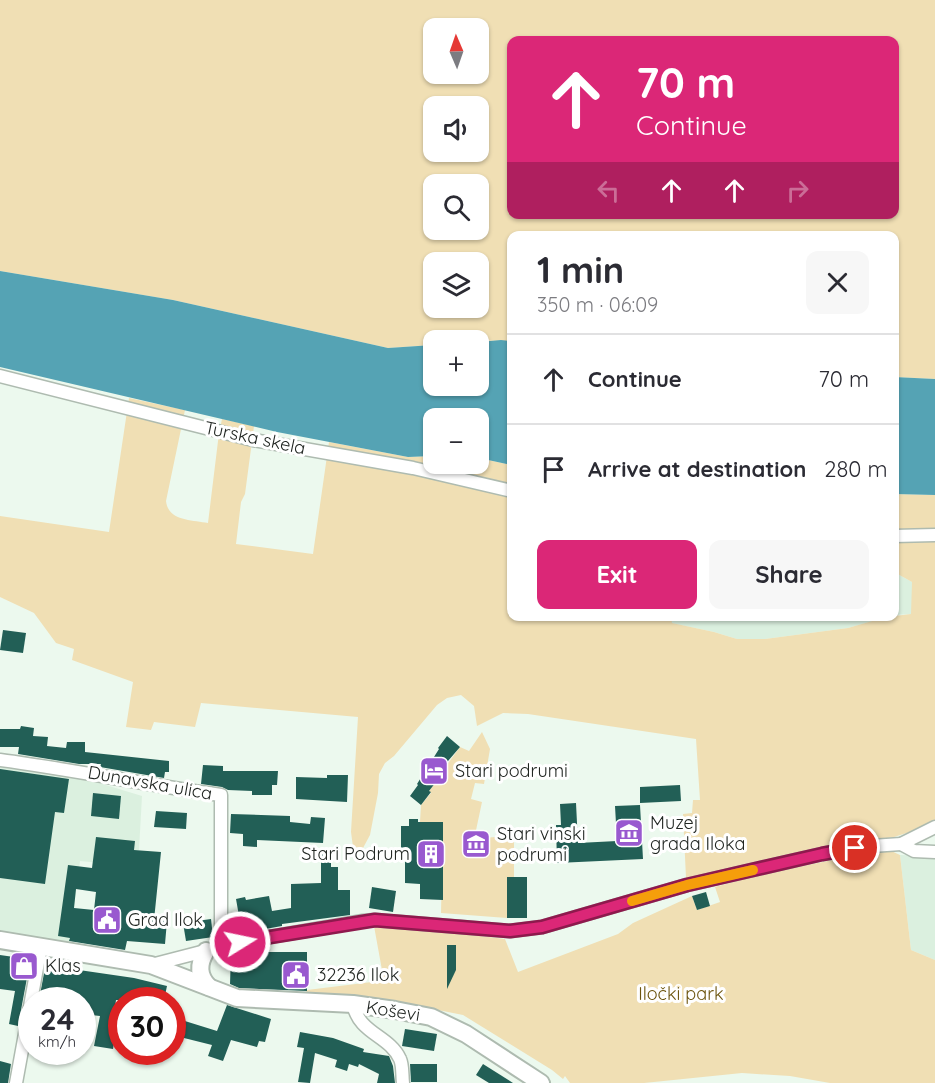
<!DOCTYPE html>
<html lang="en">
<head>
<meta charset="utf-8">
<style>
	body { margin:0; font-family:Quicksand,sans-serif; background:#f7f7f7; color:#2b2b33; height:100vh; display:flex; flex-direction:column; font-size:22px; white-space:nowrap }
	* { box-sizing:border-box; margin:0 }
	p { font-size:20px; color:#7c7c81 }
	.icon { flex:none; width:33px; height:33px; fill:none; stroke:currentColor; stroke-width:2; stroke-linecap:round; stroke-linejoin:round }
	.map { position:relative; flex:1; overflow:hidden }
	.sheet { position:absolute; left:507px; top:231px; width:392px; height:390px; display:flex; flex-direction:column; background:#fff; border-radius:12px; box-shadow:0 2px 4px #0004 }
	.sheet>* { flex:none }
	.top-card { position:absolute; left:507px; top:36px; width:392px; height:183px; border-radius:12px; box-shadow:0 2px 4px #0004; background:#db2777; color:#fff; overflow:hidden }
	.needle { width:39px; rotate:358deg }
	.tools { position:absolute; left:423px; top:18px; display:grid; gap:12px }
	.tools a { display:grid; place-items:center; width:66px; height:66px; border-radius:12px; background:#fff; box-shadow:0 2px 4px #0004; font-size:30px }
	.speed { position:absolute; left:18px; top:987px; display:flex; gap:12px; font-size:30px; font-weight:700; text-align:center }
	.speed>* { display:grid; place-content:center; width:78px; height:78px; border-radius:50%; background:#fff; box-shadow:0 2px 4px #0004; line-height:1 }
	.speed small { font-size:15px; font-weight:400 }
	.speed .limit { border:9px solid #d22; background:#fff; color:#111 }
	.pin { position:absolute; display:grid; place-items:center; width:51px; height:51px; color:#fff; margin:-26px; border:3px solid #fff; border-radius:50%; box-shadow:0 2px 6px #0007 }
	.me { position:absolute; width:66px; margin:-33px; rotate:80deg; stroke-linejoin:round; filter:drop-shadow(0 0 4px #0008) }
	.turn { display:flex; align-items:center; gap:21px; height:126px; padding:0 30px; font-size:27px }
	.turn .icon { width:78px; height:78px; stroke-width:2.5 }
	.turn b { display:block; font-size:42px; line-height:51px }
	.lanes { display:flex; align-items:center; height:57px; padding:0 30px; background:#0003; justify-content:center; gap:30px; direction:ltr }
	.lanes .off { opacity:.35 }
	.round { display:grid; place-items:center; flex:none; width:63px; height:63px; border-radius:12px; background:#f7f7f7 }
	.overview { display:flex; align-items:center; justify-content:space-between; height:102px; padding:0 30px }
	h1 { font-size:36px; font-weight:700; line-height:45px }
	.action { display:flex; gap:12px; margin-top:auto; padding:12px 30px }
	.action a { flex:1; height:69px; border-radius:12px; background:#db2777; color:#fff; font-size:24px; font-weight:700; line-height:69px; text-align:center }
	.action a+a { background:#f7f7f7; color:#2b2b33 }
	ul { padding:0; list-style:none }
	li { display:flex; align-items:center; gap:18px; height:90px; padding:0 30px; border-top:2px solid #e1e1e2 }
	li div { flex:1 }
	li b { display:block; font-size:22px }
	li em { font-style:normal }
	.map>svg:first-child { display:block }
	.built { fill:#dbf0df }
	.green { fill:#f0dfb4; fill-rule:evenodd }
	.water { fill:#55a3b4 }
	.building { fill:#225f56; fill-rule:evenodd }
	.lines { fill:none; stroke-linecap:round; stroke-linejoin:round }
	.minor-casing { stroke:#aebbb0; stroke-width:15 }
	.secondary-casing { stroke:#aebbb0; stroke-width:20 }
	.minor { stroke:#fff; stroke-width:12 }
	.secondary { stroke:#fff; stroke-width:16 }
	.route-casing { stroke:#8e194d; stroke-width:15 }
	.route { stroke:#db2777; stroke-width:10 }
	.slow { stroke:#f59e0b; stroke-width:10 }
	.labels { text-anchor:middle; stroke-width:6; stroke-linejoin:round; paint-order:stroke }
	.street-label { font-size:18px; fill:#212622; stroke:#fff }
	.poi-label { font-size:18px; fill:#212622; stroke:#fff; text-anchor:start }
	.park-label { font-size:18px; fill:#6c540d; stroke:#fff }
</style>
</head>
<body>
<div class="map">
<svg width="935" height="1083" viewBox="0 0 935 1083">
	<rect width="100%" height="100%" fill="#ecf9ee"/>
	<g class="built">
		<polygon points="894,572 912,582 912,614 894,615"/>
		<polygon points="671,617 888,617 848,628 765,639 737,639 714,632 671,623"/>
		<polygon points="0,765 76,776 142,796 139,850 134,850 132,866 80,861 69,945 0,934"/>
		<polygon points="900,855 935,856 935,960 911,950"/>
	</g>
	<g class="green">
		<path d="M0,0H935V379L894,377V236H512L511,341L434,340L433,345L388,348L173,300L0,271ZM434,28H478V74H434ZM512,40H894V214H512ZM434,106H478V152H434ZM434,184H478V230H434ZM434,262H478V308H434Z"/>
		<path d="M129,398L185,410L166,501C168,521 192,520 208,523L219,433L222,419L254,426L245,494L241,502L236,544L313,554L329,442L408,457L433,456L434,464H478L479,458L511,465L512,616L671,617L672,623L714,632L737,639H765L848,628L886,617L911,614L912,582L894,572V494L935,495V824L894,837L802,853L744,867L686,878L683,814L692,813L693,800H700L696,739L528,714L503,713L477,726L474,706L461,695L447,698L437,705L394,756L385,763L379,774L378,793L370,835L363,848L353,847L351,832L358,717L201,703L195,727L154,722L151,730L126,727L133,682L72,660L74,649L56,643L34,613L0,597V516L109,532Z"/>
		<polygon points="482,732 490,749 484,784 475,783 471,799 482,802 475,835 483,835 484,838 507,836 508,831 514,830 514,877 507,878 507,918 441,913 443,822 420,822 421,805 431,793 429,791 436,782 435,781 460,747 469,751"/>
		<polygon points="887,849 900,855 911,950 935,960 935,1083 830,1083 790,1076 742,1073 644,1083 570,1083 565,1076 563,1079 552,1070 463,1015 388,1000 328,999 269,992 306,992 307,990 380,981 382,970 374,926 384,924 505,939 518,972 618,934 633,923 692,896 697,910 720,902 715,887 763,874"/>
	</g>
	<g class="water">
		<polygon points="0,271 173,300 388,348 433,345 434,386 478,386 479,342 501,340 511,341 511,465 479,458 478,418 434,418 433,456 408,457 277,432 0,367"/>
		<polygon points="894,377 935,379 935,495 894,494"/>
	</g>
	<g class="building">
		<polygon points="3,630 26,633 23,653 0,650"/>
		<polygon points="21,726 34,728 33,736 48,737 47,746 66,748 67,742 85,742 85,752 169,761 169,772 165,772 164,778 100,767 101,764 79,764 18,754 19,747 0,747 0,729 20,729"/>
		<polygon points="447,736 460,747 442,768 444,770 435,781 436,782 429,791 431,792 421,805 410,796 418,785 417,784 439,749 438,748"/>
		<polygon points="203,765 223,766 223,771 278,771 277,785 272,785 272,795 252,795 252,791 228,790 222,787 201,784"/>
		<polygon points="0,769 69,779 64,813 55,812 45,884 0,878"/>
		<polygon points="327,775 348,775 347,802 296,799 296,777 327,778"/>
		<polygon points="680,785 681,801 640,803 640,787"/>
		<polygon points="93,793 121,796 119,819 91,816"/>
		<polygon points="576,803 578,843 617,841 615,806 640,805 643,859 557,863 556,825 561,825 560,804"/>
		<polygon points="156,811 187,813 186,829 154,827"/>
		<polygon points="231,814 290,816 290,822 310,824 311,817 325,818 323,843 257,840 257,847 243,846 243,834 230,833"/>
		<polygon points="409,819 418,819 418,822 443,822 443,900 420,899 420,884 405,883 405,849 401,848 401,826 409,826"/>
		<path d="M96,837L135,841L134,850L161,852L154,920L167,921L165,944L127,941L125,950L69,941L70,938L58,936L68,865L92,868ZM76,889L96,892L94,910L74,908Z"/>
		<polygon points="321,851 331,851 331,867 338,867 338,890 350,890 350,915 282,924 282,926 232,935 229,918 239,916 236,899 245,897 246,900 269,896 272,911 291,908 291,884 321,883"/>
		<rect x="507" y="877" width="20" height="41"/>
		<polygon points="372,887 396,891 393,912 369,908"/>
		<polygon points="706,892 710,906 697,910 692,896"/>
		<polygon points="211,919 213,937 186,941 183,923"/>
		<polygon points="447,945 456,945 456,970 447,989"/>
		<polygon points="236,952 307,952 307,991 239,988 230,984 231,953"/>
		<polygon points="0,955 14,957 13,960 30,962 18,1026 9,1024 15,991 0,989"/>
		<polygon points="45,968 79,972 79,970 134,978 167,986 164,1000 116,1000 113,1023 121,1025 118,1038 115,1037 113,1049 94,1046 100,1016 82,1014 82,1000 39,1000"/>
		<polygon points="227,1005 271,1019 265,1042 259,1041 257,1047 231,1040 223,1061 208,1056 212,1045 172,1035 172,1017 217,1031"/>
		<polygon points="405,1029 437,1034 434,1051 402,1046"/>
		<polygon points="300,1032 333,1038 364,1049 363,1052 389,1056 393,1066 395,1083 377,1083 379,1074 359,1064 358,1067 349,1064 347,1071 335,1067 337,1060 315,1053 310,1083 298,1082 304,1048 297,1047"/>
		<polygon points="0,1061 11,1064 8,1083 0,1083"/>
		<polygon points="410,1064 437,1064 437,1082 411,1082"/>
		<polygon points="483,1064 513,1083 489,1083 476,1075"/>
	</g>
	<g class="lines">
		<g class="minor-casing">
			<g id="minor">
				<polyline points="0,376 253,440 413,468 512,491"/>
				<polyline points="894,536 935,535"/>
				<path d="M0,760C74,770 147,785 221,795V947"/>
				<polyline points="901,844 914,851 935,852"/>
				<polyline points="151,965 240,942 363,921 375,920 510,931 542,927 687,885 822,854 872,846 901,844 935,827"/>
				<path d="M353,1004C359,1034 389,1035 400,1059C403,1065 402,1076 403,1083"/>
				<polyline points="16,1083 41,946"/>
			</g>
		</g>
		<g class="secondary-casing">
			<g id="secondary">
				<polyline points="0,940 151,965 237,998 353,1004 395,1010 431,1017 466,1034 541,1083"/>
				<path d="M206,951C198,964 198,976 209,987"/>
			</g>
		</g>
		<use href="#minor" class="minor"/>
		<use href="#secondary" class="secondary"/>
	</g>
	<g class="lines">
		<g class="route-casing">
			<polyline id="route" points="240,942 375,920 510,931 542,927 687,885 822,854 855,848"/>
		</g>
		<use href="#route" class="route"/>
		<polyline class="slow" points="632,901 687,885 753,870"/>
	</g>
	<defs>
		<g id="hotel-square" transform="scale(1.5)"><rect x="-9" y="-9" width="18" height="18" rx="4" fill="#9959cf" stroke="#fff"/><path d="M-6-4.5h1.5V1H6V5H4.5V3h-9V5H-6ZM-4 0a1.8 1.8 0 1 1 3.6 0ZM.5 0V-2.5h3Q6-2.5 6 0Z" fill="#fff"/></g>
		<g id="museum-square" transform="scale(1.5)"><rect x="-9" y="-9" width="18" height="18" rx="4" fill="#9959cf" stroke="#fff"/><path d="M0-6L6-3V-2H-6V-3ZM-5-1h2V3h-2ZM-1-1h2V3h-2ZM3-1h2V3H3ZM-6 4H6V6H-6Z" fill="#fff"/></g>
		<g id="building-square" transform="scale(1.5)"><rect x="-9" y="-9" width="18" height="18" rx="4" fill="#9959cf" stroke="#fff"/><path d="M-4-6H4V6H1V3H-1V6H-4ZM-2.5-4.3h1.7v1.8h-1.7ZM.8-4.3h1.7v1.8H.8ZM-2.5-1h1.7V.8h-1.7ZM.8-1h1.7V.8H.8Z" fill="#fff"/></g>
		<g id="civic-square" transform="scale(1.5)"><rect x="-9" y="-9" width="18" height="18" rx="4" fill="#9959cf" stroke="#fff"/><path d="M-.6-6.5H3V-4.5H.6V-3L4-1V1h2V6H-6V1h2V-1L-.6-3ZM-1.2 2.5V6h2.4V2.5Z" fill="#fff"/></g>
		<g id="shop-square" transform="scale(1.5)"><rect x="-9" y="-9" width="18" height="18" rx="4" fill="#9959cf" stroke="#fff"/><path d="M-5-2.5h2.3a2.7 3.5 0 0 1 5.4 0H5L5.5 6h-11ZM-1.5-2.5h3a1.5 2.3 0 0 0-3 0Z" fill="#fff"/></g>
	</defs>
	<g fill-rule="evenodd">
		<use href="#hotel-square" x="434" y="771"/>
		<use href="#museum-square" x="629" y="833"/>
		<use href="#museum-square" x="476" y="844"/>
		<use href="#building-square" x="431" y="854"/>
		<use href="#civic-square" x="107" y="920"/>
		<use href="#shop-square" x="24" y="966"/>
		<use href="#civic-square" x="296" y="975"/>
	</g>
	<g class="labels">
		<g class="street-label">
			<text transform="translate(255 438) rotate(12)" y="6">Turska skela</text>
			<text transform="translate(150 783) rotate(10)" y="6">Dunavska ulica</text>
			<text transform="translate(393 1011) rotate(9)" y="6">Koševi</text>
		</g>
		<g class="poi-label">
			<text x="455" y="777">Stari podrumi</text>
			<text x="650" y="829">Muzej<tspan x="650" dy="21">grada Iloka</tspan></text>
			<text x="497" y="840">Stari vinski<tspan x="497" dy="21">podrumi</tspan></text>
			<text x="410" y="860" text-anchor="end">Stari Podrum</text>
			<text x="128" y="926">Grad Ilok</text>
			<text x="45" y="972">Klas</text>
			<text x="317" y="981">32236 Ilok</text>
		</g>
		<g class="park-label">
			<text x="681" y="1000">Iločki park</text>
		</g>
	</g>
</svg>
<div class="tools">
<a><svg class="needle" viewBox="-14 -14 28 28"><path d="M0-13l5 13h-10z" fill="#e53935"/><path d="M0 13l5-13h-10z" fill="#7c7c81"/></svg></a>
<a><svg class="icon" aria-label="sound" viewBox="0 0 24 24"><path d="M4 9h4l5-4v14l-5-4H4zM17 9q2 3 0 6"/></svg></a>
<a><svg class="icon" aria-label="search" viewBox="0 0 24 24"><circle cx="10" cy="10" r="6"/><path d="M15 15l6 6"/></svg></a>
<a><svg class="icon" aria-label="layers" viewBox="0 0 24 24"><path d="M12 4l9 5-9 5-9-5zM3 14l9 5 9-5"/></svg></a>
<a>+</a>
<a>−</a>
</div>
<div class="speed"><div>24<small>km/h</small></div><div class="limit">30</div></div>
<div class="pin" style="left:855px;top:848px;background:#d93025"><svg class="icon" aria-label="arrive" viewBox="0 0 24 24"><path d="M6 21V4h12l-3 4 3 4H6"/></svg></div>
<svg class="me" style="left:240px;top:942px" viewBox="-20 -20 40 40"><circle r="17" fill="#db2777" stroke="#fff" stroke-width="3"/><path d="M0-11L8 9 0 5-8 9z" fill="#fff"/></svg>
<div class="top-card">
<div class="turn"><svg class="icon" aria-label="ahead" viewBox="0 0 24 24"><path d="M12 20V5M6 11l6-6 6 6"/></svg><div><b>70 m</b>Continue</div></div>
<div class="lanes"><svg class="icon off" aria-label="left" viewBox="0 0 24 24"><path d="M17 20v-9H6M10 6l-5 5 5 5"/></svg><svg class="icon" aria-label="ahead" viewBox="0 0 24 24"><path d="M12 20V5M6 11l6-6 6 6"/></svg><svg class="icon" aria-label="ahead" viewBox="0 0 24 24"><path d="M12 20V5M6 11l6-6 6 6"/></svg><svg class="icon off" aria-label="right" viewBox="0 0 24 24"><path d="M7 20v-9h11M14 6l5 5-5 5"/></svg></div>
</div>
<section class="sheet">
<div class="overview"><div><h1>1 min</h1><p>350 m · 06:09</p></div><a class="round"><svg class="icon" aria-label="close" viewBox="0 0 24 24"><path d="M6 6l12 12M18 6L6 18"/></svg></a></div>
<ul>
<li><svg class="icon" aria-label="ahead" viewBox="0 0 24 24"><path d="M12 20V5M6 11l6-6 6 6"/></svg><div><b>Continue</b></div><em>70 m</em></li>
<li><svg class="icon" aria-label="arrive" viewBox="0 0 24 24"><path d="M6 21V4h12l-3 4 3 4H6"/></svg><div><b>Arrive at destination</b></div><em>280 m</em></li>
</ul>
<div class="action"><a>Exit</a><a>Share</a></div>
</section>
</div>
</body>
</html>
